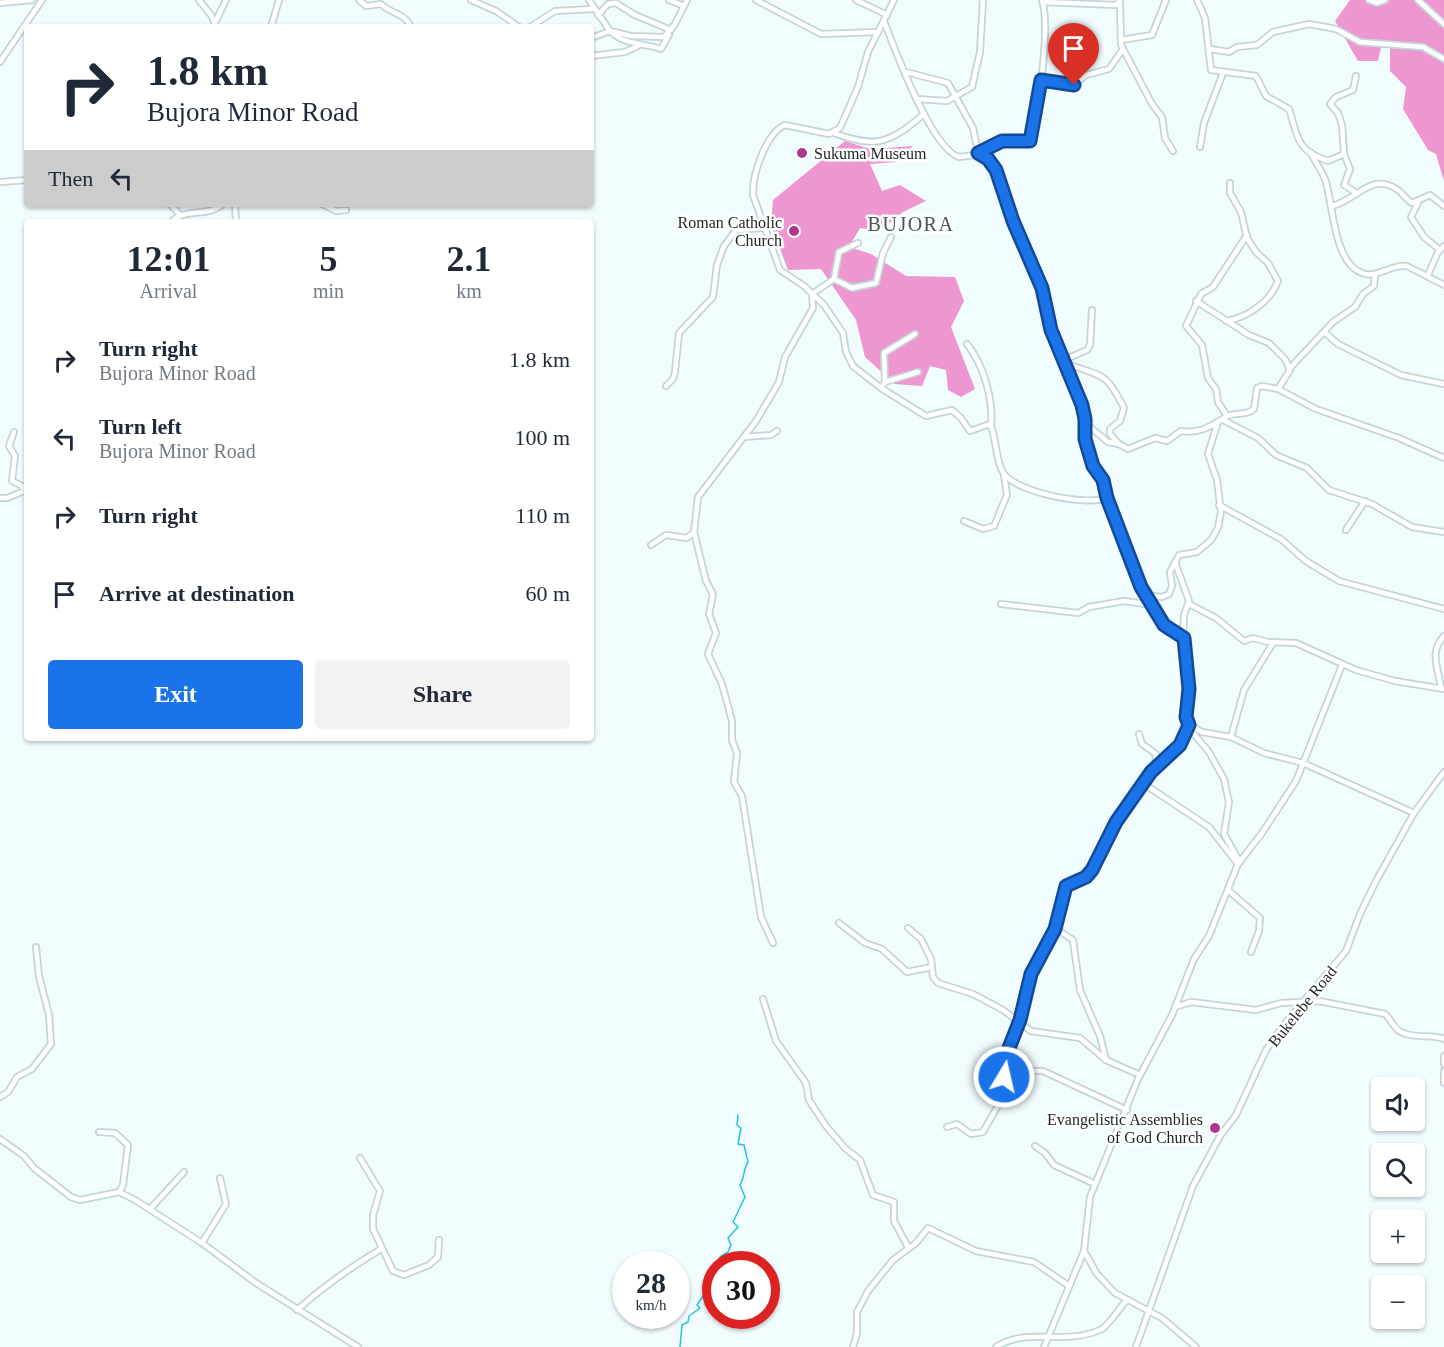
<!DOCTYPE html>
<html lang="en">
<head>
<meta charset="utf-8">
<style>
	body { margin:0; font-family:"Times New Roman",serif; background:#f2f2f3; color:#1f2937; height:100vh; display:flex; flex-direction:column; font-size:22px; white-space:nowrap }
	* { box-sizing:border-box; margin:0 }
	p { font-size:20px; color:#747a83 }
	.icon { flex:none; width:33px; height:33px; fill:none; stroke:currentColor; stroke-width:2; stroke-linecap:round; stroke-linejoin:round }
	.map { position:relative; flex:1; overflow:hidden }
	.drawer { position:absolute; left:24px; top:219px; width:570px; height:522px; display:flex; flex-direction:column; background:#fff; border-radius:6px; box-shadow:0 2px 4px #0004 }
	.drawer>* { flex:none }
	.guide { position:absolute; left:24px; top:24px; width:570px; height:183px; border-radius:6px; box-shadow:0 2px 4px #0004; background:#fff; color:#1f2937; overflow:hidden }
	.tools { position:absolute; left:1371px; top:1077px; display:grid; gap:12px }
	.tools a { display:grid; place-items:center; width:54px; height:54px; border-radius:6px; background:#fff; box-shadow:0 2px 4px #0004; font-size:30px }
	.speed { position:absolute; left:612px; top:1251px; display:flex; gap:12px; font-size:30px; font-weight:700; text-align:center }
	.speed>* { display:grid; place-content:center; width:78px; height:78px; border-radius:50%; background:#fff; box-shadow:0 2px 4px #0004; line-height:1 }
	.speed small { font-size:15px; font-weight:400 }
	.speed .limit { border:9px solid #d22; background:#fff; color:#111 }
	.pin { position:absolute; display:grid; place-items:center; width:51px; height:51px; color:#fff; margin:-62px -26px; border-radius:50% 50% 50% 0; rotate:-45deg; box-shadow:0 0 6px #0007 }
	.pin .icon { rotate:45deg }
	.me { position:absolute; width:66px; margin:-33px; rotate:9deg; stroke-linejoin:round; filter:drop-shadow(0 0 4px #0008) }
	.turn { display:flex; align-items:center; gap:21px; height:126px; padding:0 24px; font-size:27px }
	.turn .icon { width:78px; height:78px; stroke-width:2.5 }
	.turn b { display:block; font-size:42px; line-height:51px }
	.then { display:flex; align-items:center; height:57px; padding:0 24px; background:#0003; gap:12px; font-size:22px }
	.eta { display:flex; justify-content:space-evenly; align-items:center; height:102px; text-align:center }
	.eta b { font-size:36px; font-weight:800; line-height:42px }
	.button { display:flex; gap:12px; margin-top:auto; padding:12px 24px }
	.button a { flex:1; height:69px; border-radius:6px; background:#1a73e8; color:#fff; font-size:24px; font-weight:800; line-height:69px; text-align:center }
	.button a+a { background:#f2f2f3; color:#1f2937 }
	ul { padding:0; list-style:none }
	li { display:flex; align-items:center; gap:18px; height:78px; padding:0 24px }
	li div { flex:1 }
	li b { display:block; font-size:22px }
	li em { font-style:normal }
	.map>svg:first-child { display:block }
	.forest { fill:#ed96cf }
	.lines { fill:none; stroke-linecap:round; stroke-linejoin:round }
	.stream { stroke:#26c2e0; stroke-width:1.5 }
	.street-casing { stroke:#c3d5d9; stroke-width:8 }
	.street { stroke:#fff; stroke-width:4.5 }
	.route-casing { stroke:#114b97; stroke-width:15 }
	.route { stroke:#1a73e8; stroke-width:10 }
	.poi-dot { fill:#ae368c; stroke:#fff; stroke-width:2 }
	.labels { text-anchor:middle; stroke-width:5; stroke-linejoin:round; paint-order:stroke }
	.poi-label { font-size:16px; fill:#1b2223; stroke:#fff; text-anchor:end }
	.street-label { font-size:16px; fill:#1b2223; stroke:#fff }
	.quarter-label { font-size:20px; letter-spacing:1.5px; fill:#465559; stroke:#fff }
</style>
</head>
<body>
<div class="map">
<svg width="1444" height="1347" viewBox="0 0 1444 1347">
	<rect width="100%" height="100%" fill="#f1fcfe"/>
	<g class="forest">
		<polygon points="1350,0 1444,0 1444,181 1436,154 1428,150 1403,109 1406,87 1390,71 1390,44 1382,43 1378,61 1358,61 1335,21"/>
		<polygon points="845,141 870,149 913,146 896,162 870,164 882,191 900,185 926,201 903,212 879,231 860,228 849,247 871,254 906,276 955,277 964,301 951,327 975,389 961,397 948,390 946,370 930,366 922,386 895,384 865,357 856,320 821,269 788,270 771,225 773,200"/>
	</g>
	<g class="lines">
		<g class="stream">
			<path d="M719,1264L720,1257L728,1252L731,1245L728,1238L738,1227L733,1222L745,1197L740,1185C745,1177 743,1169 748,1162L744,1145L738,1144L741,1128L737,1125L738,1115"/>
			<polyline points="680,1347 682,1325 688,1322 689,1316 700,1308 697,1305 705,1293 707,1277 716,1271"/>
		</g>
		<g class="street-casing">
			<g id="street">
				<polyline points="199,0 211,15 215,24"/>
				<path d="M359,0L366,6L381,4C391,14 405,13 411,27"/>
				<polyline points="471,0 496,11 519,27"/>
				<polyline points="589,0 610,31 631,36 664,37 675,24 687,0"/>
				<polyline points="669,0 684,6"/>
				<polyline points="756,0 821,34 878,32"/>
				<polyline points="856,0 887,15"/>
				<path d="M894,0L868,52L858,87L840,128L829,134L785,125C766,133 752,175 753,195L780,270L804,286L824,305L843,333L846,352L853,366L881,388L926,416L952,410L961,418L970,431L990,424C997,439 995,461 1004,474C1019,493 1086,506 1107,498"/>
				<path d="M1197,0L1205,18L1211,70L1256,76L1266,96L1289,109C1298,136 1295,150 1328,161L1344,154"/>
				<polyline points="1369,0 1377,3 1385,0"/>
				<polyline points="1418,0 1444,24"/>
				<polyline points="1043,2 1116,5 1120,0"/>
				<polyline points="0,3 32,0"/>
				<polyline points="1120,3 1121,45 1152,104 1162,117 1165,138 1173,151"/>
				<polyline points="598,15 608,4 616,3 635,15 671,30"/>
				<path d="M884,21C895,50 931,148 959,157L982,154L996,170L1013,221L1042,288L1051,330L1082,405L1085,419V439L1093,466L1103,480L1107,498L1141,587L1164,625L1184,638L1188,680L1186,717L1188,724L1202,732L1231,737L1264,753L1303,763L1414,813"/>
				<polyline points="213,27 226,0"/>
				<polyline points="271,27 279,0"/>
				<polyline points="530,27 555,11 593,9"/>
				<path d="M591,38L610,31C624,45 643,43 661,49L669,35"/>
				<polyline points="1121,40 1152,35 1166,0"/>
				<polyline points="1210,49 1229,52 1237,47 1257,45 1273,32 1309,24 1336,29 1360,42 1423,47 1444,59"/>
				<polyline points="591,56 625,52 638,46"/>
				<polyline points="0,62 42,0"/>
				<path d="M906,72L948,83L973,128L978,153L1002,141L1028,143L1032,139C1038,107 1051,29 1042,0"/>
				<polyline points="1041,80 1074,85 1086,75 1109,69 1123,49"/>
				<polyline points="917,99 947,101 972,87 980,52 983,0"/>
				<path d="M834,133C877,149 890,143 924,114"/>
				<polyline points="1200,147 1204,123 1223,73"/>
				<path d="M1311,153C1315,162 1323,172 1326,182C1333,206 1334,263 1362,273C1377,279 1391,264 1407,266L1444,285"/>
				<polyline points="0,182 27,180"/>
				<polyline points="1355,192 1344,185 1350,169 1344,154 1342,125 1338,113 1330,104 1336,97 1353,90 1356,76"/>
				<polyline points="1418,203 1411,217 1424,237 1440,250"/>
				<polyline points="170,204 180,215"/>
				<polyline points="235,204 236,222"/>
				<polyline points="322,204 336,211 346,210"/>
				<path d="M1332,206C1356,201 1371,171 1398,190C1404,194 1406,200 1412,203L1430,195L1444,206"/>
				<path d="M171,222C186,207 207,218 223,204"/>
				<polyline points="1428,275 1438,252 1444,246"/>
				<polyline points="834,279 839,252 858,243"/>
				<polyline points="1196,301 1249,335 1269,343 1285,359 1290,370 1278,389"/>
				<path d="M1226,321C1247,318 1270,302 1278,281L1268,263L1256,252L1247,238L1241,212L1230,193V183"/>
				<polyline points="1324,332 1338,344 1401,375 1444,384"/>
				<path d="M967,344C983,364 994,400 991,426"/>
				<polyline points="1064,360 1087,350 1090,345 1092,310"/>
				<path d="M1066,363C1103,378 1105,370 1124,408L1120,421L1110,429V434L1119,444"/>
				<polyline points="1290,368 1333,322 1355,307 1363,294 1374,286 1375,274"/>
				<polyline points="885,382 918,372"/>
				<polyline points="666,386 673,379 675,372 679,333 713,297 717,265 724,246 736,230 764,228"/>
				<polyline points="881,388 885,382 884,353 915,334"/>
				<polyline points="1227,416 1218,402 1216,389 1208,378 1202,345 1186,326 1201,294 1213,287 1247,235"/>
				<polyline points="1223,420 1258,438 1276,455 1307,468 1329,490 1372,504 1412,527 1444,532"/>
				<path d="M1085,423L1108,442L1119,444L1128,449L1155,438L1167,441L1181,431C1200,434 1211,426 1226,417C1235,411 1245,417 1254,409L1257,388L1262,386L1278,389L1316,409L1399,438L1444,458"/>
				<polyline points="744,437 771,435 777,431"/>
				<polyline points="0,498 7,498 24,491 22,486 12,481 15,456 9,446 14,432"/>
				<polyline points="1219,505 1281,539 1306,561 1339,581 1444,609"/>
				<polyline points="964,521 983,529 994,526 1007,495 1004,475"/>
				<polyline points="1346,530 1365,501"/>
				<polyline points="651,545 666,535 687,538 694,532"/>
				<polyline points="1175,562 1189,601 1184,615 1183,636"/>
				<polyline points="1146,595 1162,597 1169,594 1172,586 1170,572 1179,555 1197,552 1211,540 1218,528 1221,512 1217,480 1208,454 1217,425"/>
				<polyline points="1001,604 1078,613 1089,607 1124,601 1152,605"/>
				<polyline points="1189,604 1216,618 1244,641 1253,638 1268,642 1296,643 1356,670 1395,681 1444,689"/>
				<path d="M1441,688C1438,667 1429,652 1444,636"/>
				<polyline points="1188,727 1209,752 1224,779 1229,802 1224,834 1240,862"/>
				<polyline points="1139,734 1142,744 1156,754 1155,766"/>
				<polyline points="1231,737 1244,690 1273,643"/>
				<polyline points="1144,784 1209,827 1238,864"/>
				<polyline points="1228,890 1260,918 1259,931 1251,952"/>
				<polyline points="839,923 865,943 882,949 907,972 932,967"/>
				<polyline points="1056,923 1061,932 1073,940 1080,990 1100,1036 1106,1060"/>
				<polyline points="908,928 921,939 931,959 933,977 938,983 973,994 1003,1010 1031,1031 1080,1038 1106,1060 1140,1075"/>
				<polyline points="773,943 761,917 742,796 734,782 737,753 732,740 732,721 722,684 708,654 716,633 709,614 713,594 706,581 694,532 698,497 756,421 779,382 785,357 813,308 812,294 834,279 852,288 876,283 883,253 891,237"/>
				<polyline points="763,999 776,1041 806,1083 809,1100 826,1126 845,1148 860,1160 873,1195 894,1202 894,1221 908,1247"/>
				<path d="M1175,1007L1191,1002L1256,1010L1281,1003L1319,1001L1385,1014C1391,1019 1394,1029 1401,1032C1414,1039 1431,1034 1444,1039"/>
				<polyline points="1444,1056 1444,1064"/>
				<polyline points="1444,1071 1444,1083"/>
				<polyline points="1005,1080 1023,1071 1043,1071 1127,1110"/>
				<polyline points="0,1097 8,1092 17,1077 32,1069 51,1044 49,1015 39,976 36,947"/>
				<polyline points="947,1127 957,1124 971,1134 983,1132 1000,1102 1009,1048 1020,1020 1031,974 1055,929 1066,886 1086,877 1092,870 1116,822 1151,772 1180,745 1189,725"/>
				<polyline points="99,1132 115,1133 128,1145 123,1185 119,1192"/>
				<polyline points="0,1139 24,1156 34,1168 71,1197 80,1200 119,1192 135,1200 202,1243 256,1283 358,1347"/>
				<polyline points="1035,1146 1045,1153 1054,1165 1095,1184"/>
				<polyline points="360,1158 380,1191 373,1215 373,1229 393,1271 404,1275 429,1265 438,1257 439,1240"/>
				<polyline points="150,1209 184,1172"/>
				<polyline points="202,1243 226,1204 220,1178"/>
				<polyline points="1084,1251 1097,1274 1115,1293 1162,1318 1196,1347"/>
				<path d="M297,1310C324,1286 351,1267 381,1249"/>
				<polyline points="853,1347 857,1333 857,1312 868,1291 893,1260 916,1243 928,1228 976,1251 1034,1262 1069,1286"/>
				<path d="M996,1347C1028,1326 1064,1347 1102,1329C1111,1322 1118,1310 1126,1301"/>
				<polyline points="1044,1347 1084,1251 1090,1197 1138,1079 1172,1015 1194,959 1209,936 1238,864 1262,833 1296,781 1342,665"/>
				<polyline points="1136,1347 1193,1186 1220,1136 1236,1115 1266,1050 1286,1022 1346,951 1360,914 1376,881 1414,813 1444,772"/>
			</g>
		</g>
		<use href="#street" class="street"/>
	</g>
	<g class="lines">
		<g class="route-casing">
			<polyline id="route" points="1004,1077 1009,1048 1020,1020 1031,974 1055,929 1066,886 1086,877 1092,870 1116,822 1151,772 1180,745 1189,725 1186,717 1189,689 1184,638 1164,625 1141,587 1107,498 1103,480 1093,466 1085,439 1085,419 1082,405 1051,330 1042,288 1013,221 996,170 988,159 978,153 1002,141 1030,141 1041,80 1074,85"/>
		</g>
		<use href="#route" class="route"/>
	</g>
	<g class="poi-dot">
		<circle cx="802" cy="153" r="6"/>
		<circle cx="794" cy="231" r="6"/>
		<circle cx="1215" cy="1128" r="6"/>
	</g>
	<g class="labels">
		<g class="poi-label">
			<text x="814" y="159" text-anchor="start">Sukuma Museum</text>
			<text x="782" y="228">Roman Catholic<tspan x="782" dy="18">Church</tspan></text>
			<text x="1203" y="1125">Evangelistic Assemblies<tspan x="1203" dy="18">of God Church</tspan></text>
		</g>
		<g class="street-label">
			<text transform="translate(1302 1006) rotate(-51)" y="6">Bukelebe Road</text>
		</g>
		<g class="quarter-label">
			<text x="911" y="231">BUJORA</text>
		</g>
	</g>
</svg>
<div class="tools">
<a><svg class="icon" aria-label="sound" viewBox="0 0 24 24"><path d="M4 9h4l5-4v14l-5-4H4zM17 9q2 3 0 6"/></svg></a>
<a><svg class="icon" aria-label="search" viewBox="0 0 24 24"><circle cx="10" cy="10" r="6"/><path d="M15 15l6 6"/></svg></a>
<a>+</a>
<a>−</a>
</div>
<div class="speed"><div>28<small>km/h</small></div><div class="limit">30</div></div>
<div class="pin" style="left:1074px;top:85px;background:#d93025"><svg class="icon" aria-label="arrive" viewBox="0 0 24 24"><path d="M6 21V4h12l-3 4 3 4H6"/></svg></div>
<svg class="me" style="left:1004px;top:1077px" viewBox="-20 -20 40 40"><circle r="17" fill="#1a73e8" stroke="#fff" stroke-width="3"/><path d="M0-11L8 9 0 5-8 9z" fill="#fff"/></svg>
<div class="guide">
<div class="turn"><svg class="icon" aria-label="right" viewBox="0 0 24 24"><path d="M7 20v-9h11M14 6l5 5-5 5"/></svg><div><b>1.8 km</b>Bujora Minor Road</div></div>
<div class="then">Then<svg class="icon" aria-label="left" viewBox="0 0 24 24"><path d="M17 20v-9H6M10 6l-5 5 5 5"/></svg></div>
</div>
<section class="drawer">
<div class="eta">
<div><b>12:01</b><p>Arrival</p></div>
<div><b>5</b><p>min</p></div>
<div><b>2.1</b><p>km</p></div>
</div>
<ul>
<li><svg class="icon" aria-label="right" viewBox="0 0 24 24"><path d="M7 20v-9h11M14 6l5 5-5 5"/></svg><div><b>Turn right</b><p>Bujora Minor Road</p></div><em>1.8 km</em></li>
<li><svg class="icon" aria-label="left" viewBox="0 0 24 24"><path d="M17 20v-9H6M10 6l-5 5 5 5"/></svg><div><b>Turn left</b><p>Bujora Minor Road</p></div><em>100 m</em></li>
<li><svg class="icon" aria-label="right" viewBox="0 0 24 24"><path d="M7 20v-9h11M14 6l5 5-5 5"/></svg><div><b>Turn right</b></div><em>110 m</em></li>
<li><svg class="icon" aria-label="arrive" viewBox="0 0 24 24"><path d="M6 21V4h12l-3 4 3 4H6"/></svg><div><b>Arrive at destination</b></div><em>60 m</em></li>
</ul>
<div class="button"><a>Exit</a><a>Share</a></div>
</section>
</div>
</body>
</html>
